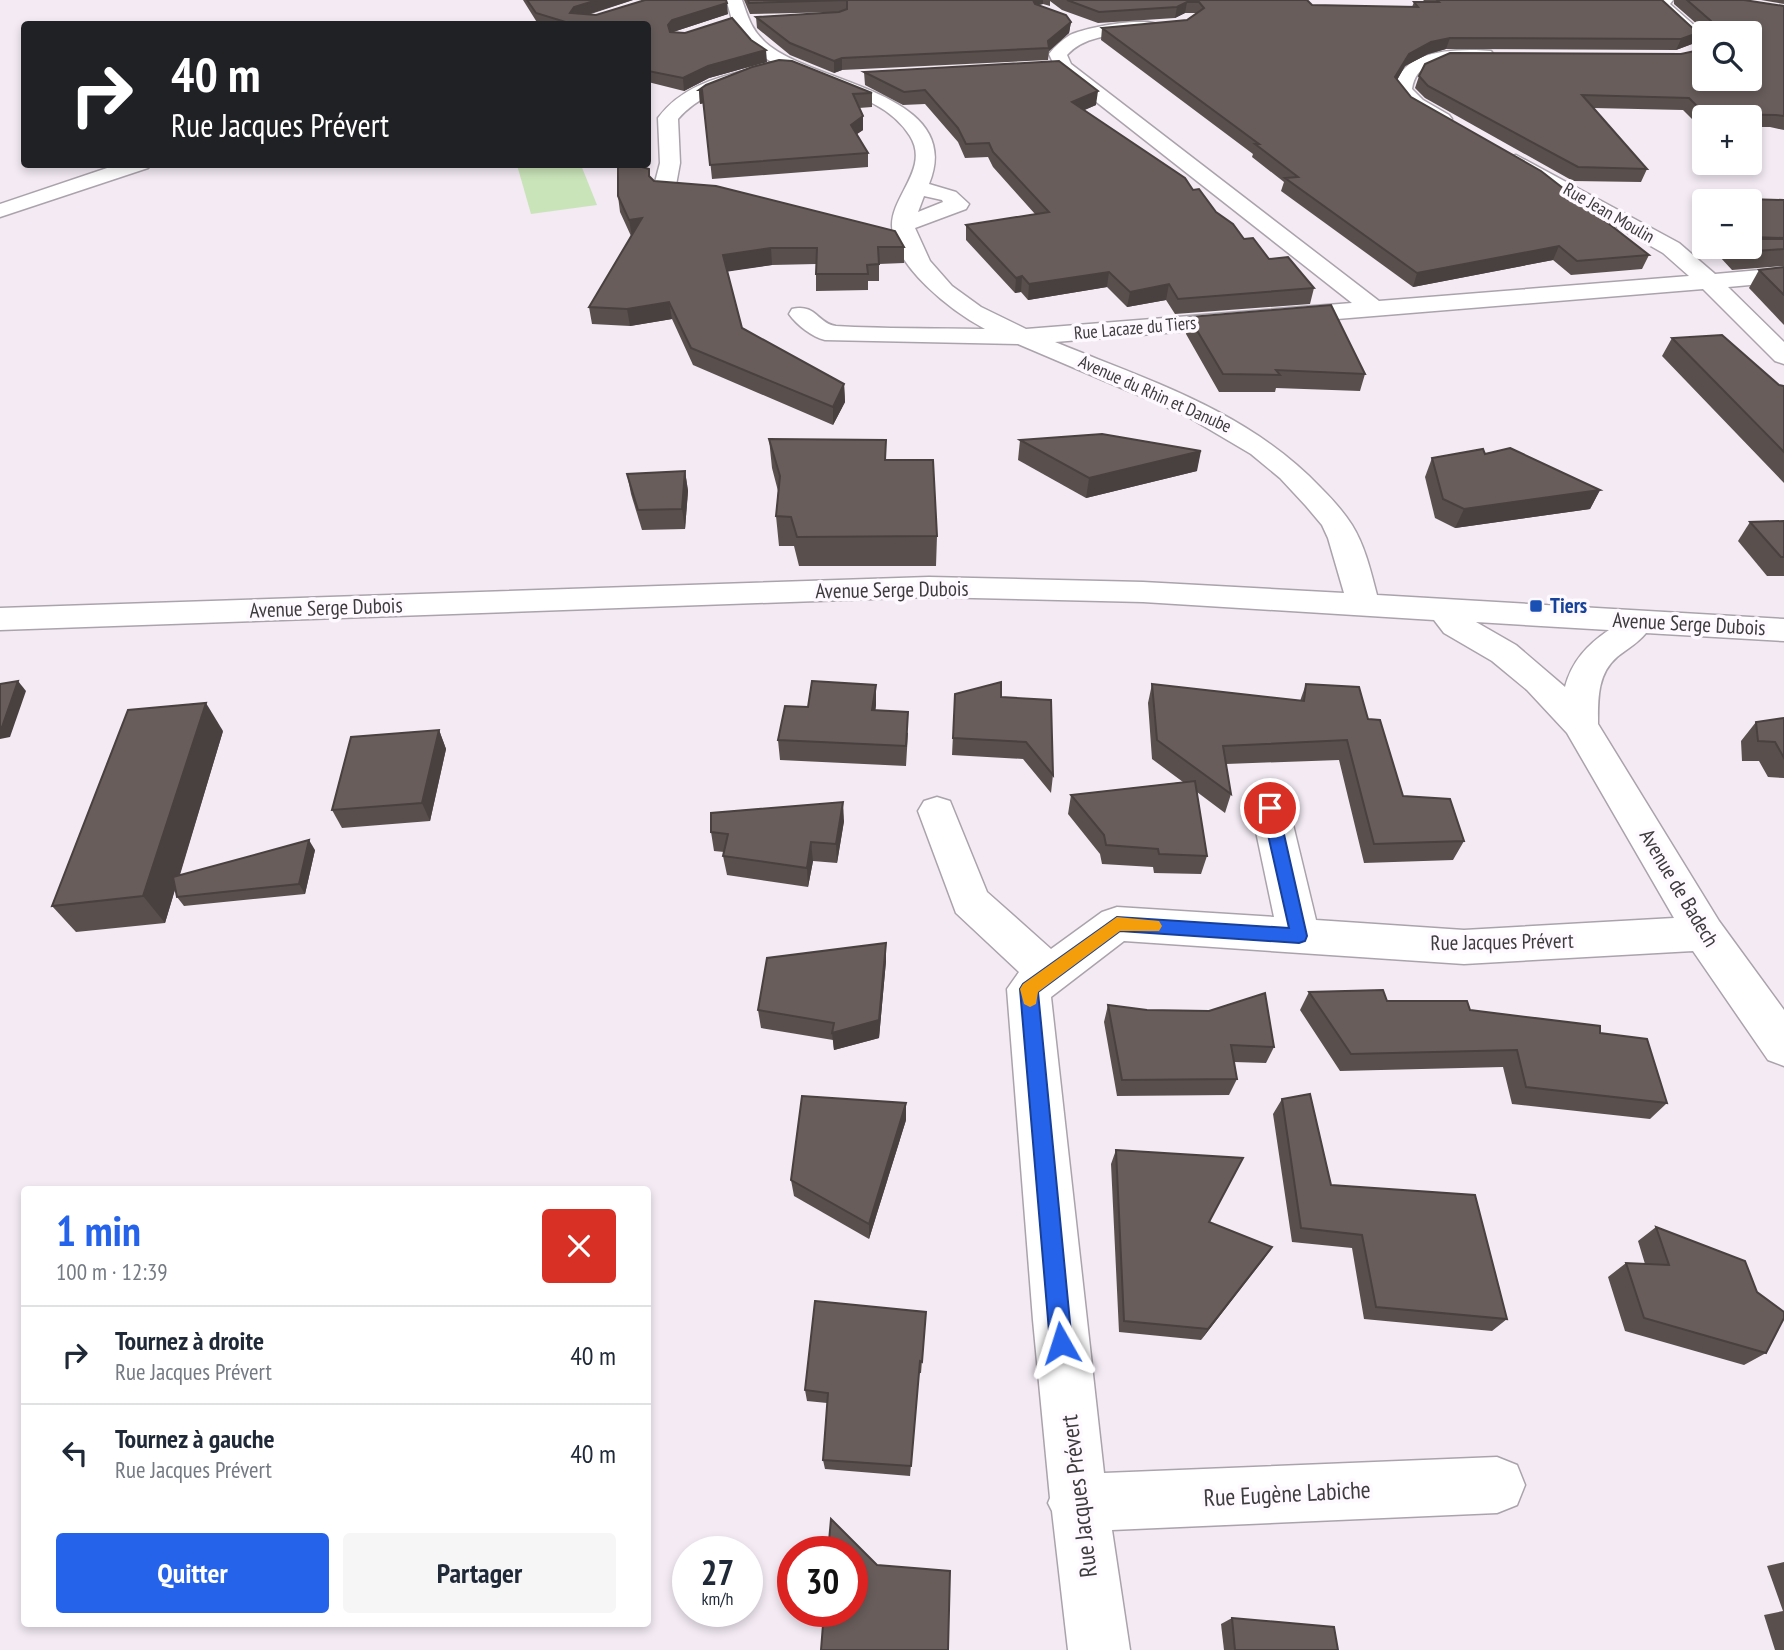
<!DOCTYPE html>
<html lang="fr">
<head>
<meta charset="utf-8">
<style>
	body { margin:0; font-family:"PT Sans Narrow",sans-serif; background:#f6f6f7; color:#1f2937; height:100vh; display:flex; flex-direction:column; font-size:26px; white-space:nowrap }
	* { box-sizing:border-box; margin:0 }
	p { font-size:23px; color:#747a83 }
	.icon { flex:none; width:38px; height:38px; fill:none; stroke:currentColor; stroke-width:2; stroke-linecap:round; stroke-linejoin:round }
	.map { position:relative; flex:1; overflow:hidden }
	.details { position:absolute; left:21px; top:1186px; width:630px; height:441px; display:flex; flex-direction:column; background:#fff; border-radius:7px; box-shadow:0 4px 10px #0003 }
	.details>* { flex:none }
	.hud { position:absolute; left:21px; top:21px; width:630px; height:147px; border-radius:7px; box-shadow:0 4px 10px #0003; background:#202124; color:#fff; overflow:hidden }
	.tools { position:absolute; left:1692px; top:21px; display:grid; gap:14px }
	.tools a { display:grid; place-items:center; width:70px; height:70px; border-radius:7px; background:#fff; box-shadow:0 4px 10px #0003; font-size:35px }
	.speed { position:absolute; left:672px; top:1536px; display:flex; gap:14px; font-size:35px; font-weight:700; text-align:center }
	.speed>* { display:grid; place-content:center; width:91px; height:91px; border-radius:50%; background:#fff; box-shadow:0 4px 10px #0003; line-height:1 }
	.speed small { font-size:18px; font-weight:400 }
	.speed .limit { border:10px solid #d22; background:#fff; color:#111 }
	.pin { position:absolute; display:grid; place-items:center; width:60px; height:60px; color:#fff; margin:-30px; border:4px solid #fff; border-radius:50%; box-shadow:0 2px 7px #0007 }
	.me { position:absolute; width:77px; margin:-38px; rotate:354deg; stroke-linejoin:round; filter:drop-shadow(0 0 5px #0008) }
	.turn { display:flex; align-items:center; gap:24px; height:147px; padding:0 35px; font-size:32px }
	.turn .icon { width:91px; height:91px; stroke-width:2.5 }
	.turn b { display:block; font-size:49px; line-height:60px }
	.round { display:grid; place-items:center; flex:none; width:74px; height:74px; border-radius:7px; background:#f6f6f7 }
	.overview { display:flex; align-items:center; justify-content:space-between; height:119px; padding:0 35px }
	h1 { font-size:42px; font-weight:800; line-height:52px; color:#2563eb }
	.primary-button { display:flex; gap:14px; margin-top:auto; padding:14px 35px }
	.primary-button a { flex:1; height:80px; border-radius:7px; background:#2563eb; color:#fff; font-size:28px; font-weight:800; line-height:80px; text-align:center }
	.primary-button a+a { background:#f6f6f7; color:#1f2937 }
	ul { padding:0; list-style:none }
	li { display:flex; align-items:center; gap:21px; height:98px; padding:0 35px; border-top:2px solid #e0e1e3 }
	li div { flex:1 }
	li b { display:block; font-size:26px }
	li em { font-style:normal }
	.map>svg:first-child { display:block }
	.green { fill:#cae4b9 }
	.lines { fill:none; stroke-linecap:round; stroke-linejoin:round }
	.minor-casing { stroke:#aba3ac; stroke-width:3 }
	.minor { fill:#fff; fill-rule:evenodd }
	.wall { fill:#59504d }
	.shaded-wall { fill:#49413f }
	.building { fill:#685d5a; stroke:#49413f; stroke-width:2 }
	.route { fill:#2563eb; stroke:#184099; stroke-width:2 }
	.slow { fill:#f59e0b }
	.transit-dot { fill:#1a4fb4; stroke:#fef9fe; stroke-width:2.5 }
	.labels { text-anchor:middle; stroke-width:7; stroke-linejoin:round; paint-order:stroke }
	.far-street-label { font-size:18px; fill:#3e3b3f; stroke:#fef9fe }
	.street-label { font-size:21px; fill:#3e3b3f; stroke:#fef9fe }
	.transit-label { font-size:21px; font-weight:bold; fill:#164399; stroke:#fef9fe; text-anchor:start }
	.near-street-label { font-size:24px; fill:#3e3b3f; stroke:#fef9fe }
</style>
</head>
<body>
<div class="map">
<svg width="1784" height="1650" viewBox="0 0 1784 1650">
	<rect width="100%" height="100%" fill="#f3eaf4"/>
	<polygon class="green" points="517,165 581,165 597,205 531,214"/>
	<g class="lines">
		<g class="minor-casing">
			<g id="minor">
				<path d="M726,0H742C748,17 751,29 765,42C810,84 967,91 929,184L956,192L969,204L966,209L915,228L930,261L952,286L981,307L1026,329L1352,303L1057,71L1049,54C1055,46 1062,40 1070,35C1086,27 1150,15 1162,27C1147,43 1097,23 1067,55L1071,64L1379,301L1689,276L1663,253L1509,165L1506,161L1509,157L1516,155L1679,243L1715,274L1784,268V282L1728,287L1784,342V364L1775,361L1703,289L1055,342C1150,381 1248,411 1321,488C1332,499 1343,511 1352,525C1365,546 1371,572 1377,595L1784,619V641L1646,633C1638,643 1627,649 1617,657C1597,674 1598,700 1598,724L1719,921L1784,1010V1066L1768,1060L1693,951L1464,964L1124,941L1051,997L1104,1473L1497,1457L1517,1465L1525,1485L1517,1505L1497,1513L1112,1530L1130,1650H1068L1052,1511L1048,1503L1050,1498L1033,1320L1007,989L1019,972L956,913L918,811L924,801L937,797L950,801L987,892L1051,949L1102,912L1117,907L1274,917L1251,808L1257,798L1270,794L1283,798L1289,808L1316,920L1464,930L1674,918L1567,733L1527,690L1492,661L1444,633L1434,620L1143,602L929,597L0,630V608L929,577L1143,582L1344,593L1328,538L1322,525L1306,506L1280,478L1251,454L1185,415L1018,344L825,340C812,337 797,325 789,314L792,309C816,303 818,324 836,326C885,329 935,328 985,329C953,312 892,266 892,225C892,195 930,168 910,136C874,78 776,91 737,30C731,21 730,10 726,0ZM924,196L942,200L943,202L918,212ZM1476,622L1609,630C1587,645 1572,661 1565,687L1516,645Z"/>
				<polygon points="1654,0 1673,0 1670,4 1704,34 1704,47 1698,46 1654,6 1652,3"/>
				<path d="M1476,50L1491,51L1494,55C1477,73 1419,44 1412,89L1423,100L1449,115L1452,119L1449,123C1428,128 1405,105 1394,90C1401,52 1444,50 1476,50Z"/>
				<path d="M748,70L754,71L757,75L754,79C725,87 698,96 678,119L680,163L676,185L714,189L718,193L714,197L707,199L657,194L653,190L660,163L658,118C680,88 714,78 748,70Z"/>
				<polygon points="119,164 151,164 148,168 0,217 0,204"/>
			</g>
		</g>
		<use href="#minor" class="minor"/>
	</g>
	<g class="wall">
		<polygon points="523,0 633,0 588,15 596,15 728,14 673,32 767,62 709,78 684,91 648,82 648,24 538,24"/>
		<polygon points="744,0 1307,0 1312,5 1412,7 1414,2 1425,2 1423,0 1662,0 1692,44 1676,50 1446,49 1428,54 1405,66 1397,80 1411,97 1649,255 1642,269 1571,275 1553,260 1413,287 1281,191 1284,182 1252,157 1253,154 1101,40 1102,28 1187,20 1197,13 1185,13 1175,18 1098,23 1062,10 1050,1 1050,6 1043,4 1037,5 1071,22 1069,33 1049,51 1048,60 842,70 834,73 790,55 757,28 756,17 840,12 750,14"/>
		<polygon points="1674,0 1744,0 1784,6 1784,130 1770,127 1750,127 1750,117 1704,117 1704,126 1699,126 1683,110 1593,108 1647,169 1641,182 1573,181 1425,98 1415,88 1419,76 1704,79 1750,33 1706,33 1706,32 1674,4"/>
		<polygon points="1761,0 1784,0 1784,4"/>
		<polygon points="864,72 1096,105 1084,110 1193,190 1244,239 1269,259 1314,288 1310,304 1175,314 1166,300 1127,307 1107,287 1028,300 1021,292 1015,293 966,240 966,225 1035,214 993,167 988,157 965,158 958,142 925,104 903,105 865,85"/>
		<polygon points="699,90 872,93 872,107 859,108 863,116 863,130 857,134 868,153 868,167 712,179 704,103 700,104"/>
		<polygon points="649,169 650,177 654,181 904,247 904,263 879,264 879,281 868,281 868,290 816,291 816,264 772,265 727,271 742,328 844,384 845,402 833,425 693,365 672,319 630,326 592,324 589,307 631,236 620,212 618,196"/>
		<polygon points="1713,198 1784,200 1784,266 1732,270 1720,257 1726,247 1750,247 1750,201 1712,201"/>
		<polygon points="1784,267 1784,325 1749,288 1759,270"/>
		<polygon points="1189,317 1365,374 1360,391 1276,388 1275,392 1219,392 1186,334"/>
		<polygon points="1672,338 1779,385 1784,386 1784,483 1662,356"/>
		<polygon points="769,439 886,440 886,460 937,536 936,566 799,566 794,546 779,546 776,516 778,491 772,468"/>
		<polygon points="1020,440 1197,471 1086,498 1018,460"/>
		<polygon points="1485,454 1600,490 1590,509 1455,528 1435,518 1425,477 1432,458"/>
		<polygon points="685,471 688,491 685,529 642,530 631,494 627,474"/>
		<polygon points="1784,521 1784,576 1767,576 1738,541 1750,522"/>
		<polygon points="1152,684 1300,701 1306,684 1368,719 1403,796 1464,841 1453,860 1364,863 1339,760 1226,764 1231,794 1225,813 1197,792 1207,856 1201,874 1154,873 1153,867 1102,864 1100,854 1068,814 1071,795 1183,782 1152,759 1148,703"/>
		<polygon points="955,694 1001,697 1053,775 1051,793 1023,759 952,755"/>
		<polygon points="876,705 875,711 908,733 906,766 780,760 778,740 808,707"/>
		<polygon points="1784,718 1784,778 1768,777 1759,761 1742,761 1741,741 1756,722"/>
		<polygon points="439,730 446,749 430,821 342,828 332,810"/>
		<polygon points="223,731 180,875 315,850 305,894 184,906 177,897 175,889 165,923 76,932 52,906"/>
		<polygon points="844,821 837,863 813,861 808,887 727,875 723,856 724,852 714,851 711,832"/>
		<polygon points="886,943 886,961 879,1038 834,1050 833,1040 761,1028 758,1010"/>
		<polygon points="1309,992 1470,1010 1600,1033 1667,1103 1650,1119 1512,1104 1503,1067 1340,1071 1300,1010"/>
		<polygon points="1108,1005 1274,1047 1266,1063 1234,1062 1237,1079 1229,1095 1117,1096 1104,1022"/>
		<polygon points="1282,1099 1331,1185 1507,1319 1492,1331 1364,1319 1352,1248 1292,1242 1273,1114"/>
		<polygon points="906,1120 869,1239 794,1196 791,1180"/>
		<polygon points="1116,1150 1209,1222 1272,1247 1201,1340 1119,1332 1111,1164"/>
		<polygon points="1656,1227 1757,1292 1766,1353 1744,1365 1625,1331 1608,1277 1626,1263 1645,1264 1638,1241"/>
		<polygon points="926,1312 921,1373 919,1373 910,1476 825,1469 823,1460 827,1403 807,1401 805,1390"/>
		<polygon points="1784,1562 1784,1650 1775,1650 1764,1615 1783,1611 1767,1566"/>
		<polygon points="1232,1618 1338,1650 1224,1650 1221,1624"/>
	</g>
	<g class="shaded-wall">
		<polygon points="597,0 633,0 576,18 570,13 574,7"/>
		<polygon points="1033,0 1043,0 1043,4 1035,6"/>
		<polygon points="1187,2 1185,13 1175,18 1177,7"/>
		<polygon points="727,3 728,14 673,32 670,37 668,25 672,20"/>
		<polygon points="1071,22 1069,33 1049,51 1048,41"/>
		<polygon points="1698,33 1692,44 1676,50 1681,39"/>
		<polygon points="1450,38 1446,49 1428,54 1405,66 1392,89 1395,77 1409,54 1431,42"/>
		<polygon points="766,50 767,62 709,78 684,91 683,78 708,66"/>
		<polygon points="842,58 842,70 834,73 834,61"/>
		<polygon points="699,90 702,90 704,103 700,104"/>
		<polygon points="1098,91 1096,105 1071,116 1072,102"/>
		<polygon points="863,116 863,130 851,138 851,125"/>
		<polygon points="642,218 632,236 629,220"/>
		<polygon points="1559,246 1553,260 1413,287 1417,273"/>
		<polygon points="771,248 772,265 725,272 723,255"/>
		<polygon points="1109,272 1107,287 1028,300 1029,284"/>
		<polygon points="1022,276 1021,292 1015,293 1016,278"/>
		<polygon points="1169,284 1166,300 1127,307 1130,292"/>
		<polygon points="669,302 672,319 630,326 627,309"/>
		<polygon points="844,384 845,402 833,425 833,407"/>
		<polygon points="1201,451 1197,471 1086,498 1089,478"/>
		<polygon points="685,471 688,491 685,529 682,509"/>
		<polygon points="1600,490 1590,509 1455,528 1464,509"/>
		<polygon points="18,681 26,691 10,737 0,739 0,727"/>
		<polygon points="876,685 876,705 873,731 872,710"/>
		<polygon points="206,703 223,731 165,923 143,896"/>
		<polygon points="439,730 446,749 430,821 422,803"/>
		<polygon points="843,802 844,821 837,863 836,844"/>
		<polygon points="309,840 315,850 305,894 299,884"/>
		<polygon points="811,842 813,861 808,887 807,868"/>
		<polygon points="886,943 886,961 879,1038 834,1050 832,1033"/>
		<polygon points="906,1103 906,1120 869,1239 869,1224"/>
		<polygon points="1272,1247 1264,1259 1201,1340 1208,1329"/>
	</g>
	<g class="building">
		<polygon points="527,0 597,0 574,7 570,13 596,15 645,0 726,0 727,3 672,20 668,25 670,32 685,33 732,18 751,40 766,50 708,66 683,78 648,71 648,24 572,24 536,13"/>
		<polygon points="748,0 1033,0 1035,4 1066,15 1071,22 1048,41 1049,48 842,58 834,61 790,43 756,17 839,12 847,9 847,0 749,3"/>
		<polygon points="1067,0 1307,0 1312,5 1418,7 1414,2 1439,2 1437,0 1662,0 1698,33 1681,39 1450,38 1431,42 1409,54 1395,77 1411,97 1541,171 1649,255 1577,261 1559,246 1417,273 1285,178 1298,177 1255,144 1259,144 1102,28 1187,20 1204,8 1199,2 1187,2 1177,7 1099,12"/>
		<polygon points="1687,0 1744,0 1784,6 1784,116 1776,115 1705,114 1689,98 1582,95 1647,169 1578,167 1428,86 1419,76 1425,64 1450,53 1681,54 1704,49 1704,79 1750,79 1750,33 1711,33 1711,21"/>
		<polygon points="779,60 792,61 872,93 853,94 863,116 851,125 868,153 710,165 702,90 699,90 706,85 752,67"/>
		<polygon points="1059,61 1098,91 1072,102 1185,178 1193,190 1199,189 1216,212 1233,224 1244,239 1253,238 1269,259 1288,257 1314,288 1178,299 1169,284 1130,292 1109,272 1029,284 1022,276 1016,278 966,225 1049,212 993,152 989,143 966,144 958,128 925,90 904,92 864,72"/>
		<polygon points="618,164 631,164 649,169 649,176 654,181 716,186 895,231 904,247 878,247 879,264 867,265 868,274 816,274 817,248 771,248 723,255 742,328 844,384 833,407 691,348 669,302 627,309 589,307 642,218 629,220 618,196"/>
		<polygon points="1713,198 1784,200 1784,238 1750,237 1750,201 1716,201"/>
		<polygon points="1750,239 1784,239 1784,249 1742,252 1737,247 1750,247"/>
		<polygon points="1784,267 1784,295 1759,270"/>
		<polygon points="1331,305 1365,374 1276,370 1280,375 1223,374 1189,317"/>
		<polygon points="1722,335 1779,385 1784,386 1784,452 1672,338"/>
		<polygon points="1102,434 1201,451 1089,478 1020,440"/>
		<polygon points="769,439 886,440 885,460 933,460 937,536 797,537 791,517 776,516 780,476"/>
		<polygon points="1510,448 1600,490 1464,509 1443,499 1432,458 1483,449 1485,454"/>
		<polygon points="685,471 682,509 638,510 627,474"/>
		<polygon points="1784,521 1784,557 1781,557 1750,522"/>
		<polygon points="18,681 2,727 0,727 0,684"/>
		<polygon points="812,681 876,685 872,710 908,712 906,746 778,740 785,706 808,707"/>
		<polygon points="1001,682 1001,697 1051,700 1053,775 1026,742 953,738 955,694"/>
		<polygon points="1152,684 1304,701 1306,684 1359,687 1368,719 1380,720 1403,796 1450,799 1464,841 1374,844 1347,740 1223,746 1231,794 1157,740"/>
		<polygon points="206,703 143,896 52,906 128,710"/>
		<polygon points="1784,718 1784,758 1775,742 1758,741 1756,722"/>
		<polygon points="439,730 422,803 332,810 351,737"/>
		<polygon points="1195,781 1207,856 1159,854 1158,849 1106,845 1104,835 1071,795"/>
		<polygon points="843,802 836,844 811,842 807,868 723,856 728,834 711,832 711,813"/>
		<polygon points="309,840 299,884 177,897 173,877"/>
		<polygon points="886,943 879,1020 832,1033 834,1023 758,1010 767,958"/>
		<polygon points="1383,990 1387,1001 1467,1001 1470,1010 1600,1026 1600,1033 1647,1039 1667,1103 1526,1087 1517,1050 1351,1054 1309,992"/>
		<polygon points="1265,993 1274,1047 1231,1045 1237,1079 1122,1080 1108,1005 1147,1010 1209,1011"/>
		<polygon points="1310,1094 1331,1185 1475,1195 1507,1319 1376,1307 1362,1235 1301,1228 1282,1099"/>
		<polygon points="802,1096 906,1103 869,1224 791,1180"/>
		<polygon points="1116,1150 1243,1158 1209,1222 1272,1247 1208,1329 1124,1321"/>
		<polygon points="1656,1227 1745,1261 1757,1292 1784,1312 1784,1318 1766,1353 1644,1318 1626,1263 1669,1265"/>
		<polygon points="815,1301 926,1312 922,1362 920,1361 911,1466 823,1460 828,1393 805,1390"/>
		<polygon points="831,1519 877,1565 950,1571 948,1650 821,1650 824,1612 852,1612 852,1552 828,1552"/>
		<polygon points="1232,1618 1334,1627 1338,1650 1235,1650"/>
	</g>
	<polygon class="route" points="1270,803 1278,808 1307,936 1305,941 1299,943 1120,931 1038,992 1072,1343 1069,1351 1061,1354 1053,1351 1050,1343 1020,989 1023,984 1117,917 1289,928 1262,808"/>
	<polygon class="slow" points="1117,917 1159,921 1162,926 1159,931 1120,931 1038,992 1036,1004 1030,1007 1024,1004 1020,989 1023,984"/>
	<rect class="transit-dot" x="1529" y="599" width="14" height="14" rx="3.5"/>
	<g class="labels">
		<g class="far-street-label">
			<text transform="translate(1609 213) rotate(30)" y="6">Rue Jean Moulin</text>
			<text transform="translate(1135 328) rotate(-5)" y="6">Rue Lacaze du Tiers</text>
			<text transform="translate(1155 394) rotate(24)" y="6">Avenue du Rhin et Danube</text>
		</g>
		<g class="street-label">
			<text transform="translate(892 590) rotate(-1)" y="7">Avenue Serge Dubois</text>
			<text transform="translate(326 608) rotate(-2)" y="7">Avenue Serge Dubois</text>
			<text transform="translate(1689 624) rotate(3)" y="7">Avenue Serge Dubois</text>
			<text transform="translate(1679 888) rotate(59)" y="7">Avenue de Badech</text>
			<text transform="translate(1502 942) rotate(-1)" y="7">Rue Jacques Prévert</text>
		</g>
		<g class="transit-label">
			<text x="1550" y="613">Tiers</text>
		</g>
		<g class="near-street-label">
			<text transform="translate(1287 1494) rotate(-3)" y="8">Rue Eugène Labiche</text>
			<text transform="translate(1079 1496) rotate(-97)" y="8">Rue Jacques Prévert</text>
		</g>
	</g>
</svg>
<div class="tools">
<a><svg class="icon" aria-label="search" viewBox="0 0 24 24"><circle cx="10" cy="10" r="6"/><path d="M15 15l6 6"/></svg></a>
<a>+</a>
<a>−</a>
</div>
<div class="speed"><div>27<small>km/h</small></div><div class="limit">30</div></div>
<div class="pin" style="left:1270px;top:808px;background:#d93025"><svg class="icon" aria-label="arrive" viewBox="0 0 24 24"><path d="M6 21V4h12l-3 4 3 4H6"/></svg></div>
<svg class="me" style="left:1061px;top:1343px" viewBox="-20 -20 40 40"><path d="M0-17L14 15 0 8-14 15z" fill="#2563eb" stroke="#fff" stroke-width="4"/></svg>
<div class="hud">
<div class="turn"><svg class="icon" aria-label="right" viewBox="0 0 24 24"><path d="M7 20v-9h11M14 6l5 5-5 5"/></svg><div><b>40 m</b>Rue Jacques Prévert</div></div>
</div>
<section class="details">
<div class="overview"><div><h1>1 min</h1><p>100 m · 12:39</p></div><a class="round" style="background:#d93025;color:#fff"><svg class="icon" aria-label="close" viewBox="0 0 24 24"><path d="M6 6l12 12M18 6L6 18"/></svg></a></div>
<ul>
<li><svg class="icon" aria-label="right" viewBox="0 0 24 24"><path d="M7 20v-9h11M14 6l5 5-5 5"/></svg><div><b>Tournez à droite</b><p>Rue Jacques Prévert</p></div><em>40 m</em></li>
<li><svg class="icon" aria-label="left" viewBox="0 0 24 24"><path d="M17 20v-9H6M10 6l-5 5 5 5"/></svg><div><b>Tournez à gauche</b><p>Rue Jacques Prévert</p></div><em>40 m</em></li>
</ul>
<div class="primary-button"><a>Quitter</a><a>Partager</a></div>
</section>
</div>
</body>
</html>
